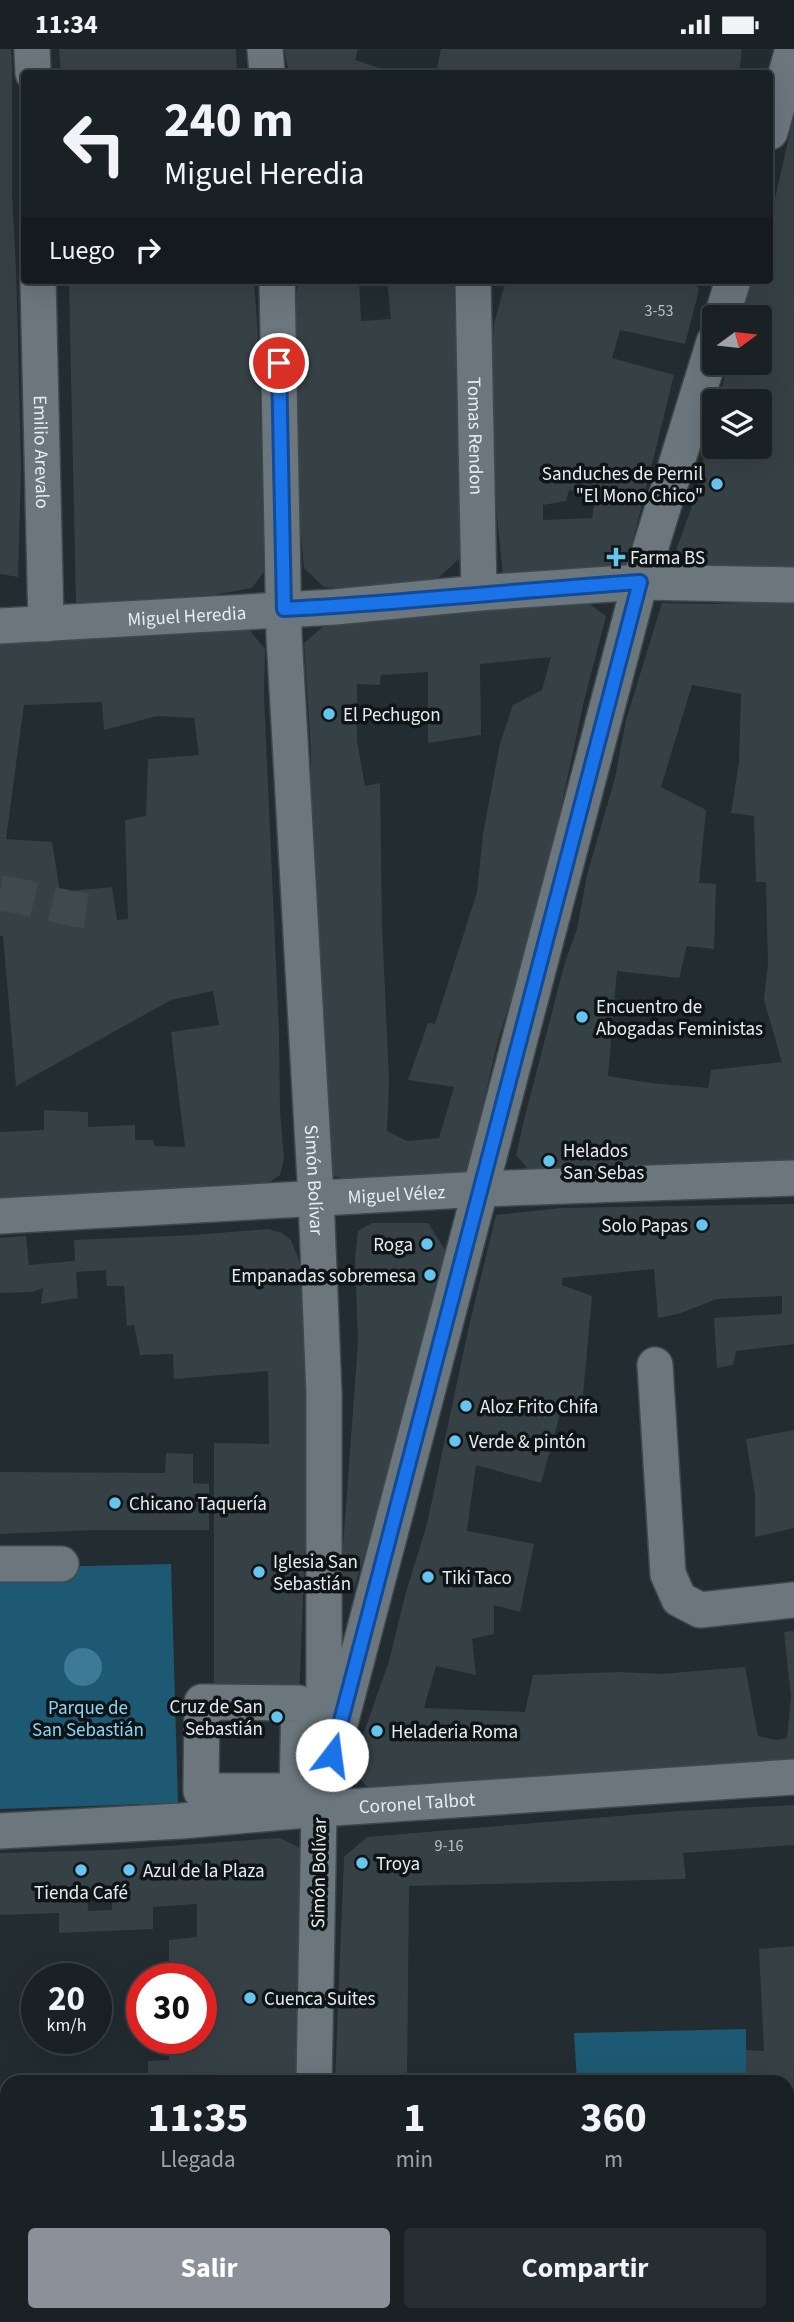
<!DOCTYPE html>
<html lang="es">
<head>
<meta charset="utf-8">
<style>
	body { margin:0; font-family:"Source Sans 3",sans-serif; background:#272e32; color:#f1f3f6; height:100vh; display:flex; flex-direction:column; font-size:26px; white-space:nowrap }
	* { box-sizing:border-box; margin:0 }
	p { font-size:23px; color:#9fa3a7 }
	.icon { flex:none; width:38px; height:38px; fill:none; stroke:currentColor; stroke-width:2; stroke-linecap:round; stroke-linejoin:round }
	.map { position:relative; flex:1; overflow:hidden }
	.sheet { position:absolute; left:0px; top:2026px; width:794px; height:247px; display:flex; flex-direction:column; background:#1a2125; border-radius:21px 21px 0 0; box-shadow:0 7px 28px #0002,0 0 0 2px #383e42 }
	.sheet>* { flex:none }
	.top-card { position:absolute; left:21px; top:21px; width:752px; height:214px; border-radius:7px; box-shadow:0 7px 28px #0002,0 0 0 2px #383e42; background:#1a2125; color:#f1f3f6; overflow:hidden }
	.needle { width:46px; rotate:75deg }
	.controls { position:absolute; left:702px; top:256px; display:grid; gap:14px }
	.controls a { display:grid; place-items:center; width:70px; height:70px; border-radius:7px; background:#1a2125; box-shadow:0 7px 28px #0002,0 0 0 2px #383e42; font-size:35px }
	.speed { position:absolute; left:21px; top:1914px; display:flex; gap:14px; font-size:35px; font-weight:700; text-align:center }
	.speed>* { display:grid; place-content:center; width:91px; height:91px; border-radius:50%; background:#1a2125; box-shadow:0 7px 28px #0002,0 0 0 2px #383e42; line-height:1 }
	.speed small { font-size:18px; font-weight:400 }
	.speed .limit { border:10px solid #d22; background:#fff; color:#111 }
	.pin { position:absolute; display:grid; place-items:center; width:60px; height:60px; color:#fff; margin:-30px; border:4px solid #fff; border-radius:50%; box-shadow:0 2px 7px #0007 }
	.me { position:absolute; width:77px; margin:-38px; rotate:15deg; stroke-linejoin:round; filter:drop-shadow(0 0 5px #0008) }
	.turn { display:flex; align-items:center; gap:24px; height:147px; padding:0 28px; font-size:32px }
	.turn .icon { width:91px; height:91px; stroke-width:2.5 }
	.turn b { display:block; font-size:49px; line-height:60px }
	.then { display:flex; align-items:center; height:66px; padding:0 28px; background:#0003; gap:14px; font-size:26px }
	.eta { display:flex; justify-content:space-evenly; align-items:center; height:119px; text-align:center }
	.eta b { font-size:42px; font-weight:700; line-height:49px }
	.button { display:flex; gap:14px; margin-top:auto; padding:14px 28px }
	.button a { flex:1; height:80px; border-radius:7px; background:#8c9099; color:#fff; font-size:28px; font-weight:700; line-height:80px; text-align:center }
	.button a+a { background:#272e32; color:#f1f3f6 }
	.status { display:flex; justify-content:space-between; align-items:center; height:49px; padding:0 35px; background:#1a2125; direction:ltr }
	.status svg { height:19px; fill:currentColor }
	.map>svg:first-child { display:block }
	.green { fill:#1d5972 }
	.water { fill:#3d7a95 }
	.building { fill:#364146; fill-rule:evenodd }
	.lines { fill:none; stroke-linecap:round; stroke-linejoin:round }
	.minor-tunnel { stroke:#3f494e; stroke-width:35; stroke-dasharray:35 18; stroke-linecap:butt }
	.minor-casing { stroke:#40484d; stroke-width:38 }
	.minor { stroke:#6b777d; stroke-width:35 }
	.route-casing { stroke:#114b97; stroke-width:18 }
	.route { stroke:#1a73e8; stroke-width:12 }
	.poi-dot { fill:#65c5ee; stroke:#0f1416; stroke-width:2.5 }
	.labels { text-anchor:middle; stroke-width:7; stroke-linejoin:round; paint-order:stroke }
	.number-label { font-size:16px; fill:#bac2c6 }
	.street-label { font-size:19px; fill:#e6edf0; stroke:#0f1416 }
	.poi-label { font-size:19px; fill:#e6edf0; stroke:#0f1416; text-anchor:start }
	.park-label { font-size:19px; fill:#8dd4f5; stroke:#0f1416 }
</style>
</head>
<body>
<div class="status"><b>11:34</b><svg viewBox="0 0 49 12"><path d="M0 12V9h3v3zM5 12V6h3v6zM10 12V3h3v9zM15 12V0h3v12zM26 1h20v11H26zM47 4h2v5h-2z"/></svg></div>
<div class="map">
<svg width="794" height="2273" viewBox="0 0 794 2273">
	<rect width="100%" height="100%" fill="#222c31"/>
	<g class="green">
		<polygon points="171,1515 178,1754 0,1760 0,1519"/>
		<polygon points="746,1980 746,2033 577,2033 574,1984"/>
	</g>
	<circle class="water" cx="83" cy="1618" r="19"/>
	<g class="building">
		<polygon points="0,0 11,0 12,15 12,145 16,218 21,419 18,528 0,525"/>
		<polygon points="59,0 236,0 237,24 61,24"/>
		<polygon points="284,0 358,0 355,11 395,24 289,24"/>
		<polygon points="441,0 742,0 739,24 436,24"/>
		<polygon points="793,70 794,71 794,528 724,520 674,507 691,460 713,375 714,397 760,397 760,352 719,352 728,313 760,313 760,268 740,268 751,231 770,231 770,171"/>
		<polygon points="69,231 254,231 259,302 264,522 252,539 213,546 76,554"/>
		<polygon points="298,231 359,231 361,272 391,270 387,231 454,231 461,508 437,530 360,540 324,538 304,519 298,452 292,275"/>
		<path d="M506,231H694L699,241L685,295L620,281L612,309L674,326L627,516L503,526L496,458L490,342L494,275ZM569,441L596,446L592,469L543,471V456L566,452Z"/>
		<path d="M794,552V1118L535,1128L516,1106L524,1071L565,913L577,880L587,826L615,729L626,671L662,554L713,555ZM692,636L741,645L739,713L731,764L754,767L756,833H766L768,915L764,951L782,1013L711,1021L708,1039L651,1034L608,1027L617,922L679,929L687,897L714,900L716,835L699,834L706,761L661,738Z"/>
		<path d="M589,555L606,567L584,652L553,795L514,941L498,991L476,1086L475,1127L347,1130L328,1126L319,953V882L311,789V701L304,594L326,575L479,559ZM551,608L542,641L513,656L500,694L483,785L477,843L435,975L428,974L408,1031L454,1038L439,1089L407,1092L387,1082L389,1031L382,876L380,734L365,737L357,692V635L380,636L381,626L428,623V694L481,686L480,615Z"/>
		<path d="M245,576L265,600L264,647L279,983L280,1062L284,1110L280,1126L261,1139L0,1149V1083L44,1081V1061L88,1063V1078L135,1076V1091H153L155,1097L185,1098L171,983L219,976L213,942L171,951L16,1037L3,887H0V596L1,593ZM102,653L104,681L157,667L194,669L199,706L148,710L146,767L125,771L128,870L117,871L112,838L60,843L52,793L6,790L24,656Z"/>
		<polygon points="794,1155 794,1295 736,1302 733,1316 717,1319 714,1269 782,1265 782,1247 717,1250 678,1265 658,1269 654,1220 562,1229 562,1236 592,1247 581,1368 560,1365 541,1434 476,1416 467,1482 534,1495 520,1563 494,1556 494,1585 472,1590 476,1626 436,1617 424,1659 525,1663 533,1626 619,1623 660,1625 745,1618 758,1687 776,1691 787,1689 791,1648 784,1583 794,1582 794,1713 780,1715 780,1711 659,1719 374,1745 359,1729 357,1703 389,1612 406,1543 427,1475 469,1277 496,1166 561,1159"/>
		<polygon points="372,1174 428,1174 447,1204 399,1400 353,1542 340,1539 358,1293 355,1210 358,1182"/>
		<polygon points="268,1180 282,1184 291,1191 300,1214 303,1257 309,1393 299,1651 214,1651 214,1394 269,1395 268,1322 174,1330 173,1305 140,1306 134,1276 127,1277 124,1237 107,1237 106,1221 76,1223 78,1249 41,1255 43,1239 32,1243 0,1244 0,1189 26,1187 29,1216 75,1212 74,1191 194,1186"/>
		<polygon points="794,1381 794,1479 755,1488 755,1446 746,1390"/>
		<polygon points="166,1404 193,1405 193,1434 209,1435 209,1481 94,1481 0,1485 0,1423 165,1424"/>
		<polygon points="794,1756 794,1796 683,1804 686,1830 409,1837 407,2034 335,2034 344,1808 367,1788 679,1762"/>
		<path d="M280,1789L307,1803L301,2034H148V2012L169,2011V1990H201V1930H169V1891L197,1888V1855L153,1858V1880L59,1884V1864L0,1866V1804L112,1801ZM112,1841V1861L88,1862L87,1842Z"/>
		<polygon points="794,1897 794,2273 331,2273 331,2266 788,2266 788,2034 746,2034 746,2001 764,2002 759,1900"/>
		<polygon points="7,2215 7,2266 293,2266 293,2273 0,2273 0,2218"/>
	</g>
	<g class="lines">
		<path class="minor-tunnel" d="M0,844C35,848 66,862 101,863"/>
		<g class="minor-casing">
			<g id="minor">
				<polyline points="32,0 33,24"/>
				<polyline points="265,0 267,24"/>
				<polyline points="770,83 793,0"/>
				<path id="s1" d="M38,231L46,575"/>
				<path id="s2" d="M277,231L284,586L316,1149L324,1345V1733L319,1760L314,2034"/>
				<path id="s3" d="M473,231L479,544"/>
				<polyline points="722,268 733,231"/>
				<path id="s4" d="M0,577L335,558L479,544L640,533L794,536"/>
				<path id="s5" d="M0,1167L482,1140L794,1129"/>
				<polyline points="655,1316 668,1525 679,1550 700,1561 794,1551"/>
				<polyline points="0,1515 61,1515"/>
				<polygon points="202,1653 299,1654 297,1742 201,1742"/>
				<polyline points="337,1686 640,533 714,293"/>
				<path id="s6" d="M0,1782L181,1772L319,1760L794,1728"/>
				<polyline points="310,2273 310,2266"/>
			</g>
		</g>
		<use href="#minor" class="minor"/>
	</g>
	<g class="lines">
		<g class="route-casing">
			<path id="route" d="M279,314L284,560C403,554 521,541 640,533L332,1706"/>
		</g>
		<use href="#route" class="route"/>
	</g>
	<g class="poi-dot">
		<circle cx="717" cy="435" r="7"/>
		<path d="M612.5 497.5h7v7h7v7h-7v7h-7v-7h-7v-7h7z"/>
		<circle cx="329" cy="665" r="7"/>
		<circle cx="582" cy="968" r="7"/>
		<circle cx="549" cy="1112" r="7"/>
		<circle cx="702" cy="1176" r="7"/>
		<circle cx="427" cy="1195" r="7"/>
		<circle cx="430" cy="1226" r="7"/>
		<circle cx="466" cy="1357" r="7"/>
		<circle cx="455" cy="1392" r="7"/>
		<circle cx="115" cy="1454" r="7"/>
		<circle cx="259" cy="1523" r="7"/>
		<circle cx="428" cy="1528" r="7"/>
		<circle cx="277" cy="1668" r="7"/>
		<circle cx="377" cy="1682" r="7"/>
		<circle cx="362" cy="1814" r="7"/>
		<circle cx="81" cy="1821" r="7"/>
		<circle cx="129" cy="1821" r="7"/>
		<circle cx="250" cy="1949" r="7"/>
	</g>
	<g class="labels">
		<g class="number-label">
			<text x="659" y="267">3-53</text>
			<text x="449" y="1802">9-16</text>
		</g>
		<g class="street-label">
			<text dy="7" stroke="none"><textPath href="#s3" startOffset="156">Tomas Rendon</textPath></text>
			<text dy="7" stroke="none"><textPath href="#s1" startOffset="172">Emilio Arevalo</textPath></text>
			<text dy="7" stroke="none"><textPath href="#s4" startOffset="187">Miguel Heredia</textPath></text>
			<text dy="7" stroke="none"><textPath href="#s2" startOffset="901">Simón Bolívar</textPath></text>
			<text dy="7" stroke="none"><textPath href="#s5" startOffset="397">Miguel Vélez</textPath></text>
			<text dy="7" stroke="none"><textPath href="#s6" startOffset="418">Coronel Talbot</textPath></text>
			<text transform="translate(318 1824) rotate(-89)" y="7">Simón Bolívar</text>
		</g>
		<g class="poi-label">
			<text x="703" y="431" text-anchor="end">Sanduches de Pernil<tspan x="703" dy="22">"El Mono Chico"</tspan></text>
			<text x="630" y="515">Farma BS</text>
			<text x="343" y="672">El Pechugon</text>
			<text x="596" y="964">Encuentro de<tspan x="596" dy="22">Abogadas Feministas</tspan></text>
			<text x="563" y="1108">Helados<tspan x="563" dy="22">San Sebas</tspan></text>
			<text x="688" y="1183" text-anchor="end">Solo Papas</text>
			<text x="413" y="1202" text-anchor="end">Roga</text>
			<text x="416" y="1233" text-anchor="end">Empanadas sobremesa</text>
			<text x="480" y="1364">Aloz Frito Chifa</text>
			<text x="469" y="1399">Verde &amp; pintón</text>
			<text x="129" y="1461">Chicano Taquería</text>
			<text x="273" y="1519">Iglesia San<tspan x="273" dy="22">Sebastián</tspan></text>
			<text x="442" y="1535">Tiki Taco</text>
			<text x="263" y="1664" text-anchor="end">Cruz de San<tspan x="263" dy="22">Sebastián</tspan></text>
			<text x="391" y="1689">Heladeria Roma</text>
			<text x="376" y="1821">Troya</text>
			<text x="143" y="1828">Azul de la Plaza</text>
			<text x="81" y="1850" text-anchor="middle">Tienda Café</text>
			<text x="264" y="1956">Cuenca Suites</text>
		</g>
		<g class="park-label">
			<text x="88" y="1665">Parque de<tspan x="88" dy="22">San Sebastián</tspan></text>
		</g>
	</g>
</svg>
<div class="controls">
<a><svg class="needle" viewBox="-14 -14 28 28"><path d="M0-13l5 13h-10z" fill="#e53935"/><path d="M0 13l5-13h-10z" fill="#9fa3a7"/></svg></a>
<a><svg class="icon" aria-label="layers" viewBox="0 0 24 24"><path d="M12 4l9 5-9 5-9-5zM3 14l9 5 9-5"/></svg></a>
</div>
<div class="speed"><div>20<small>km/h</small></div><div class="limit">30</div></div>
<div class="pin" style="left:279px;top:314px;background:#d93025"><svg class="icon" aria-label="arrive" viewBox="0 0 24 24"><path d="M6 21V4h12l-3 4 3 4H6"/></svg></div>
<svg class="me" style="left:332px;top:1706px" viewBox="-20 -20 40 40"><circle r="19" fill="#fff"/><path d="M0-13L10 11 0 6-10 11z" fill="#1a73e8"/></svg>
<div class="top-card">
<div class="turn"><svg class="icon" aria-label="left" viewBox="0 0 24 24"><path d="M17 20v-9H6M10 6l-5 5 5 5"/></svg><div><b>240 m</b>Miguel Heredia</div></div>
<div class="then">Luego<svg class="icon" aria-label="right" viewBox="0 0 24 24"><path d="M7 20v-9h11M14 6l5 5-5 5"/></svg></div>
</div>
<section class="sheet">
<div class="eta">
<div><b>11:35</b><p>Llegada</p></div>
<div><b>1</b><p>min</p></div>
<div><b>360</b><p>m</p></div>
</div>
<div class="button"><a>Salir</a><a>Compartir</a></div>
</section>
</div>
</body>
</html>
